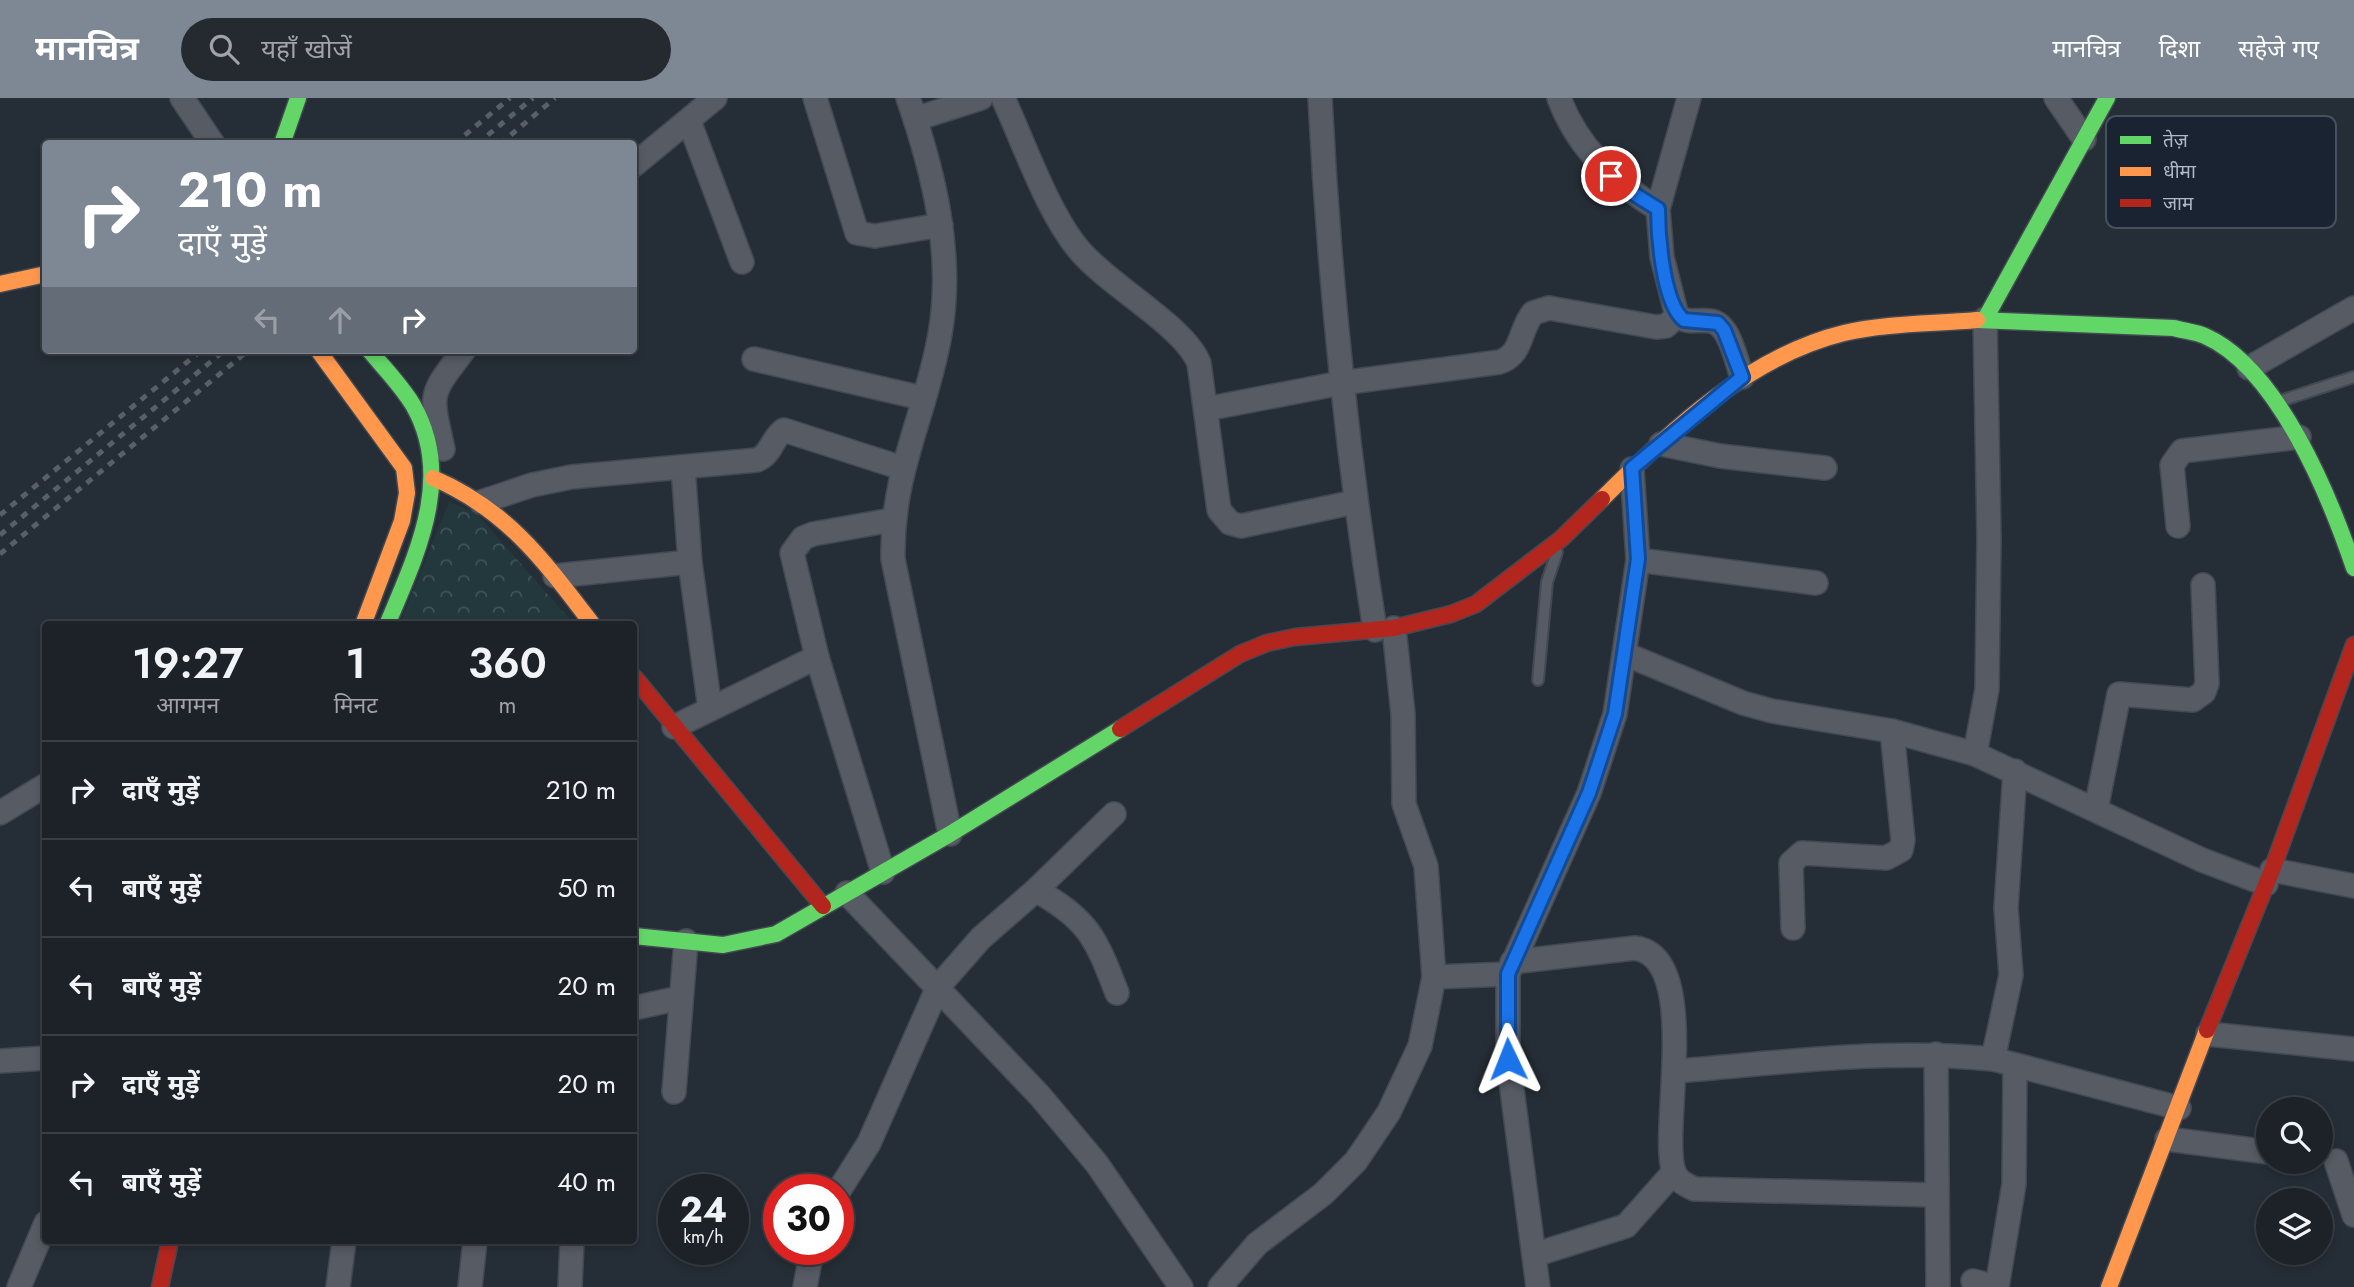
<!DOCTYPE html>
<html lang="hi">
<head>
<meta charset="utf-8">
<style>
	body { margin:0; font-family:Jost,"Noto Sans Devanagari",sans-serif; background:#252a30; color:#f1f3f6; height:100vh; display:flex; flex-direction:column; font-size:26px; white-space:nowrap }
	* { box-sizing:border-box; margin:0 }
	p { font-size:23px; color:#a0a4a8 }
	.icon { flex:none; width:38px; height:38px; fill:none; stroke:currentColor; stroke-width:2; stroke-linecap:round; stroke-linejoin:round }
	.map { position:relative; flex:1; overflow:hidden }
	.sheet { position:absolute; left:42px; top:523px; width:595px; height:623px; display:flex; flex-direction:column; background:#1c2228; border-radius:7px; box-shadow:0 4px 10px #0003,0 0 0 2px #3a3f45 }
	.sheet>* { flex:none }
	.top-card { position:absolute; left:42px; top:42px; width:595px; height:214px; border-radius:7px; box-shadow:0 4px 10px #0003,0 0 0 2px #3a3f45; background:#7e8895; color:#fff; overflow:hidden }
	.controls { position:absolute; left:2256px; top:999px; display:grid; gap:14px }
	.controls a { display:grid; place-items:center; width:77px; height:77px; border-radius:50%; background:#1c2228; box-shadow:0 4px 10px #0003,0 0 0 2px #3a3f45; font-size:35px }
	.speed { position:absolute; left:658px; top:1076px; display:flex; gap:14px; font-size:35px; font-weight:700; text-align:center }
	.speed>* { display:grid; place-content:center; width:91px; height:91px; border-radius:50%; background:#1c2228; box-shadow:0 4px 10px #0003,0 0 0 2px #3a3f45; line-height:1 }
	.speed small { font-size:18px; font-weight:400 }
	.speed .limit { border:10px solid #d22; background:#fff; color:#111 }
	.pin { position:absolute; display:grid; place-items:center; width:60px; height:60px; color:#fff; margin:-30px; border:4px solid #fff; border-radius:50%; box-shadow:0 2px 7px #0007 }
	.me { position:absolute; width:77px; margin:-38px; rotate:358deg; stroke-linejoin:round; filter:drop-shadow(0 0 5px #0008) }
	.turn { display:flex; align-items:center; gap:24px; height:147px; padding:0 21px; font-size:32px }
	.turn .icon { width:91px; height:91px; stroke-width:2.5 }
	.turn b { display:block; font-size:49px; line-height:60px }
	.lanes { display:flex; align-items:center; height:66px; padding:0 21px; background:#0003; justify-content:center; gap:35px; direction:ltr }
	.lanes .off { opacity:.35 }
	.eta { display:flex; justify-content:space-evenly; align-items:center; height:119px; text-align:center }
	.eta b { font-size:42px; font-weight:600; line-height:49px }
	ul { padding:0; list-style:none }
	li { display:flex; align-items:center; gap:21px; height:98px; padding:0 21px; border-top:2px solid #3a3f45 }
	li div { flex:1 }
	li b { display:block; font-size:26px }
	li em { font-style:normal }
	header { display:flex; align-items:center; gap:42px; box-sizing:border-box; height:98px; padding:0 35px; background:#7e8895; color:#fff }
	header strong { font-size:33px }
	nav { display:flex; gap:38px; margin-inline-start:auto; font-size:24px }
	.search { width:490px; height:63px; background:#252a30; display:flex; align-items:center; gap:18px; box-sizing:border-box; padding:0 24px; border-radius:38px; color:#a0a4a8; font-size:26px }
	.map>svg:first-child { display:block }
	.park { fill:url(#park-crowns) }
	.lines { fill:none; stroke-linecap:round; stroke-linejoin:round }
	.lane-casing { stroke:#434952; stroke-width:14 }
	.street-casing { stroke:#434952; stroke-width:26 }
	.fast-casing { stroke:#434952; stroke-width:19 }
	.slow-casing { stroke:#434952; stroke-width:19 }
	.jam-casing { stroke:#434952; stroke-width:19 }
	.lane { stroke:#565b64; stroke-width:10 }
	.street { stroke:#565b64; stroke-width:23 }
	.fast { stroke:#63d668; stroke-width:16 }
	.slow { stroke:#ff974d; stroke-width:16 }
	.jam { stroke:#b3261e; stroke-width:16 }
	.rail { stroke:#595f67; stroke-width:5; stroke-dasharray:7 7; stroke-linecap:butt }
	.route-casing { stroke:#114b97; stroke-width:18 }
	.route { stroke:#1a73e8; stroke-width:12 }
	.key { fill:#192331; stroke:#46505e; stroke-width:2 }
	.key-label { font-size:19px; fill:#aeb9c8 }
</style>
</head>
<body>
<header>
<strong>मानचित्र</strong>
<div class="search"><svg class="icon" aria-label="search" viewBox="0 0 24 24"><circle cx="10" cy="10" r="6"/><path d="M15 15l6 6"/></svg>यहाँ खोजें</div>
<nav><a>मानचित्र</a><a>दिशा</a><a>सहेजे गए</a></nav>
</header>
<div class="map">
<svg width="2354" height="1189" viewBox="0 0 2354 1189">
	<defs>
		<pattern id="park-crowns" width="20" height="18" patternUnits="userSpaceOnUse" patternTransform="scale(1.75)"><rect width="20" height="18" fill="#22383c"/><path d="M2 6a3 3 0 1 1 6 0M12 15a3 3 0 1 1 6 0" fill="none" stroke="#405357"/></pattern>
	</defs>
	<rect width="100%" height="100%" fill="#252d36"/>
	<polygon class="park" points="449,404 476,415 575,527 399,527"/>
	<g class="lines">
		<g class="lane-casing">
			<g id="lane">
				<polyline points="2277,304 2354,279"/>
				<polyline points="1538,582 1547,484 1557,454"/>
			</g>
		</g>
		<g class="street-casing">
			<g id="street">
				<polyline points="182,0 213,46"/>
				<polyline points="815,0 857,135 875,138 941,127"/>
				<path d="M908,0C934,75 954,157 940,236C926,317 891,374 893,461L950,736"/>
				<path d="M1003,0C1024,45 1048,116 1080,153C1111,189 1184,228 1199,265L1219,412L1230,425L1241,428L1355,404"/>
				<path d="M1320,0C1329,179 1347,355 1375,532"/>
				<path d="M1559,0C1577,49 1614,84 1658,111"/>
				<path d="M1689,0L1658,111L1662,159L1677,218C1689,226 1697,221 1710,223C1730,225 1736,263 1742,279"/>
				<polyline points="2056,0 2084,41"/>
				<polyline points="915,21 981,0"/>
				<polyline points="689,23 742,164"/>
				<polyline points="634,67 715,0"/>
				<polyline points="754,261 922,300"/>
				<polyline points="2249,270 2354,210"/>
				<path d="M1206,311L1341,285L1500,264C1523,256 1519,232 1533,215L1549,210L1656,229L1666,228L1677,218"/>
				<polyline points="1661,346 1720,358 1825,370"/>
				<path d="M443,351C430,293 429,298 464,252"/>
				<polyline points="683,369 690,464 710,611"/>
				<path d="M481,404L532,387L571,379L757,362C772,356 771,341 784,332L902,370"/>
				<polyline points="2178,428 2172,367 2182,353 2299,339"/>
				<polyline points="1638,462 1816,485"/>
				<polyline points="555,478 690,464"/>
				<polyline points="1625,556 1743,605 1772,613 1892,633 1975,656 2202,762 2266,786"/>
				<polyline points="674,629 817,559"/>
				<polyline points="1975,656 1987,591 1989,440 1985,221"/>
				<polyline points="2096,711 2119,596 2193,602 2204,594 2207,585 2203,487"/>
				<polyline points="0,715 46,687"/>
				<polyline points="2272,772 2354,788"/>
				<polyline points="883,774 817,559 792,455 803,440 813,436 892,422"/>
				<path d="M1036,792C1089,823 1095,838 1117,895"/>
				<polyline points="847,795 1040,998 1097,1066 1181,1189"/>
				<polyline points="1793,830 1791,765 1802,755 1886,760 1901,752 1903,742 1892,633"/>
				<path d="M1512,864L1635,850C1703,859 1659,1035 1674,1074C1678,1084 1685,1086 1694,1091L1935,1097"/>
				<polyline points="1434,879 1508,876"/>
				<polyline points="634,910 680,900"/>
				<polyline points="2208,936 2354,951"/>
				<polyline points="1936,956 1938,1189"/>
				<polyline points="1993,961 2011,877 2006,810 2015,673"/>
				<polyline points="0,963 46,960"/>
				<path d="M1676,973C1781,965 1888,950 1993,961L2179,1010"/>
				<polyline points="674,994 686,843"/>
				<polyline points="2167,1041 2268,1054"/>
				<polyline points="2336,1063 2354,1117"/>
				<polyline points="838,1094 869,1045 938,889 981,840 1036,792 1114,716"/>
				<polyline points="1534,1157 1626,1128 1674,1074"/>
				<polyline points="1973,1183 1997,1189"/>
				<polyline points="19,1189 46,1125"/>
				<polyline points="338,1189 344,1143"/>
				<polyline points="470,1189 475,1143"/>
				<polyline points="570,1189 572,1143"/>
				<polyline points="805,1189 812,1152"/>
				<polyline points="1220,1189 1257,1146 1323,1096 1356,1063 1389,1014 1420,948 1434,879 1426,768 1404,706 1403,616 1394,530"/>
				<polyline points="1538,1189 1508,961 1508,876 1589,695 1615,616 1638,462 1632,371"/>
				<polyline points="1997,1189 2014,1086 2015,967"/>
			</g>
		</g>
		<g class="fast-casing">
			<g id="fast">
				<polyline points="282,46 298,0"/>
				<polyline points="1985,221 2107,0"/>
				<path d="M1977,222L2174,230C2184,233 2196,234 2205,238C2278,270 2330,399 2354,470"/>
				<path d="M369,252C384,270 401,287 413,307C455,380 416,457 387,527"/>
				<polyline points="634,838 723,847 776,836 950,736 1120,631"/>
			</g>
		</g>
		<g class="slow-casing">
			<g id="slow">
				<polyline points="0,186 46,176"/>
				<polyline points="318,252 404,370 407,395 402,423 363,527"/>
				<path d="M433,380C508,412 545,464 593,527"/>
				<path d="M1602,401C1669,334 1749,258 1844,235C1886,225 1934,226 1977,222"/>
				<polyline points="2109,1189 2207,932"/>
			</g>
		</g>
		<g class="jam-casing">
			<g id="jam">
				<polyline points="634,579 823,808"/>
				<polyline points="1120,631 1240,556 1267,545 1295,539 1394,530 1451,516 1476,506 1561,441 1602,401"/>
				<polyline points="2207,932 2272,772 2354,547"/>
				<polyline points="160,1189 170,1143"/>
			</g>
		</g>
		<use href="#lane" class="lane"/>
		<use href="#street" class="street"/>
		<use href="#fast" class="fast"/>
		<use href="#slow" class="slow"/>
		<use href="#jam" class="jam"/>
		<g class="rail">
			<polyline points="454,46 510,0"/>
			<polyline points="477,46 533,0"/>
			<polyline points="500,46 555,0"/>
			<polyline points="0,417 202,252"/>
			<polyline points="0,437 225,252"/>
			<polyline points="0,456 249,252"/>
		</g>
	</g>
	<g class="lines">
		<g class="route-casing">
			<path id="route" d="M1508,961V876L1589,695L1615,616L1638,461L1632,370L1742,279L1724,232L1718,225L1684,222C1663,206 1658,137 1658,111L1623,89L1611,78"/>
		</g>
		<use href="#route" class="route"/>
	</g>
	<rect x="2106" y="18" width="230" height="112" rx="10" class="key"/>
	<rect x="2120" y="38" width="31" height="8" fill="#63d668"/>
	<rect x="2120" y="69" width="31" height="9" fill="#ff974d"/>
	<rect x="2120" y="101" width="31" height="8" fill="#b3261e"/>
	<g class="key-label">
		<text x="2163" y="49">तेज़</text>
		<text x="2163" y="80">धीमा</text>
		<text x="2163" y="112">जाम</text>
	</g>
</svg>
<div class="controls">
<a><svg class="icon" aria-label="search" viewBox="0 0 24 24"><circle cx="10" cy="10" r="6"/><path d="M15 15l6 6"/></svg></a>
<a><svg class="icon" aria-label="layers" viewBox="0 0 24 24"><path d="M12 4l9 5-9 5-9-5zM3 14l9 5 9-5"/></svg></a>
</div>
<div class="speed"><div>24<small>km/h</small></div><div class="limit">30</div></div>
<div class="pin" style="left:1611px;top:78px;background:#d93025"><svg class="icon" aria-label="arrive" viewBox="0 0 24 24"><path d="M6 21V4h12l-3 4 3 4H6"/></svg></div>
<svg class="me" style="left:1508px;top:961px" viewBox="-20 -20 40 40"><path d="M0-17L14 15 0 8-14 15z" fill="#1a73e8" stroke="#fff" stroke-width="4"/></svg>
<div class="top-card">
<div class="turn"><svg class="icon" aria-label="right" viewBox="0 0 24 24"><path d="M7 20v-9h11M14 6l5 5-5 5"/></svg><div><b>210 m</b>दाएँ मुड़ें</div></div>
<div class="lanes"><svg class="icon off" aria-label="left" viewBox="0 0 24 24"><path d="M17 20v-9H6M10 6l-5 5 5 5"/></svg><svg class="icon off" aria-label="ahead" viewBox="0 0 24 24"><path d="M12 20V5M6 11l6-6 6 6"/></svg><svg class="icon" aria-label="right" viewBox="0 0 24 24"><path d="M7 20v-9h11M14 6l5 5-5 5"/></svg></div>
</div>
<section class="sheet">
<div class="eta">
<div><b>19:27</b><p>आगमन</p></div>
<div><b>1</b><p>मिनट</p></div>
<div><b>360</b><p>m</p></div>
</div>
<ul>
<li><svg class="icon" aria-label="right" viewBox="0 0 24 24"><path d="M7 20v-9h11M14 6l5 5-5 5"/></svg><div><b>दाएँ मुड़ें</b></div><em>210 m</em></li>
<li><svg class="icon" aria-label="left" viewBox="0 0 24 24"><path d="M17 20v-9H6M10 6l-5 5 5 5"/></svg><div><b>बाएँ मुड़ें</b></div><em>50 m</em></li>
<li><svg class="icon" aria-label="left" viewBox="0 0 24 24"><path d="M17 20v-9H6M10 6l-5 5 5 5"/></svg><div><b>बाएँ मुड़ें</b></div><em>20 m</em></li>
<li><svg class="icon" aria-label="right" viewBox="0 0 24 24"><path d="M7 20v-9h11M14 6l5 5-5 5"/></svg><div><b>दाएँ मुड़ें</b></div><em>20 m</em></li>
<li><svg class="icon" aria-label="left" viewBox="0 0 24 24"><path d="M17 20v-9H6M10 6l-5 5 5 5"/></svg><div><b>बाएँ मुड़ें</b></div><em>40 m</em></li>
</ul>
</section>
</div>
</body>
</html>
